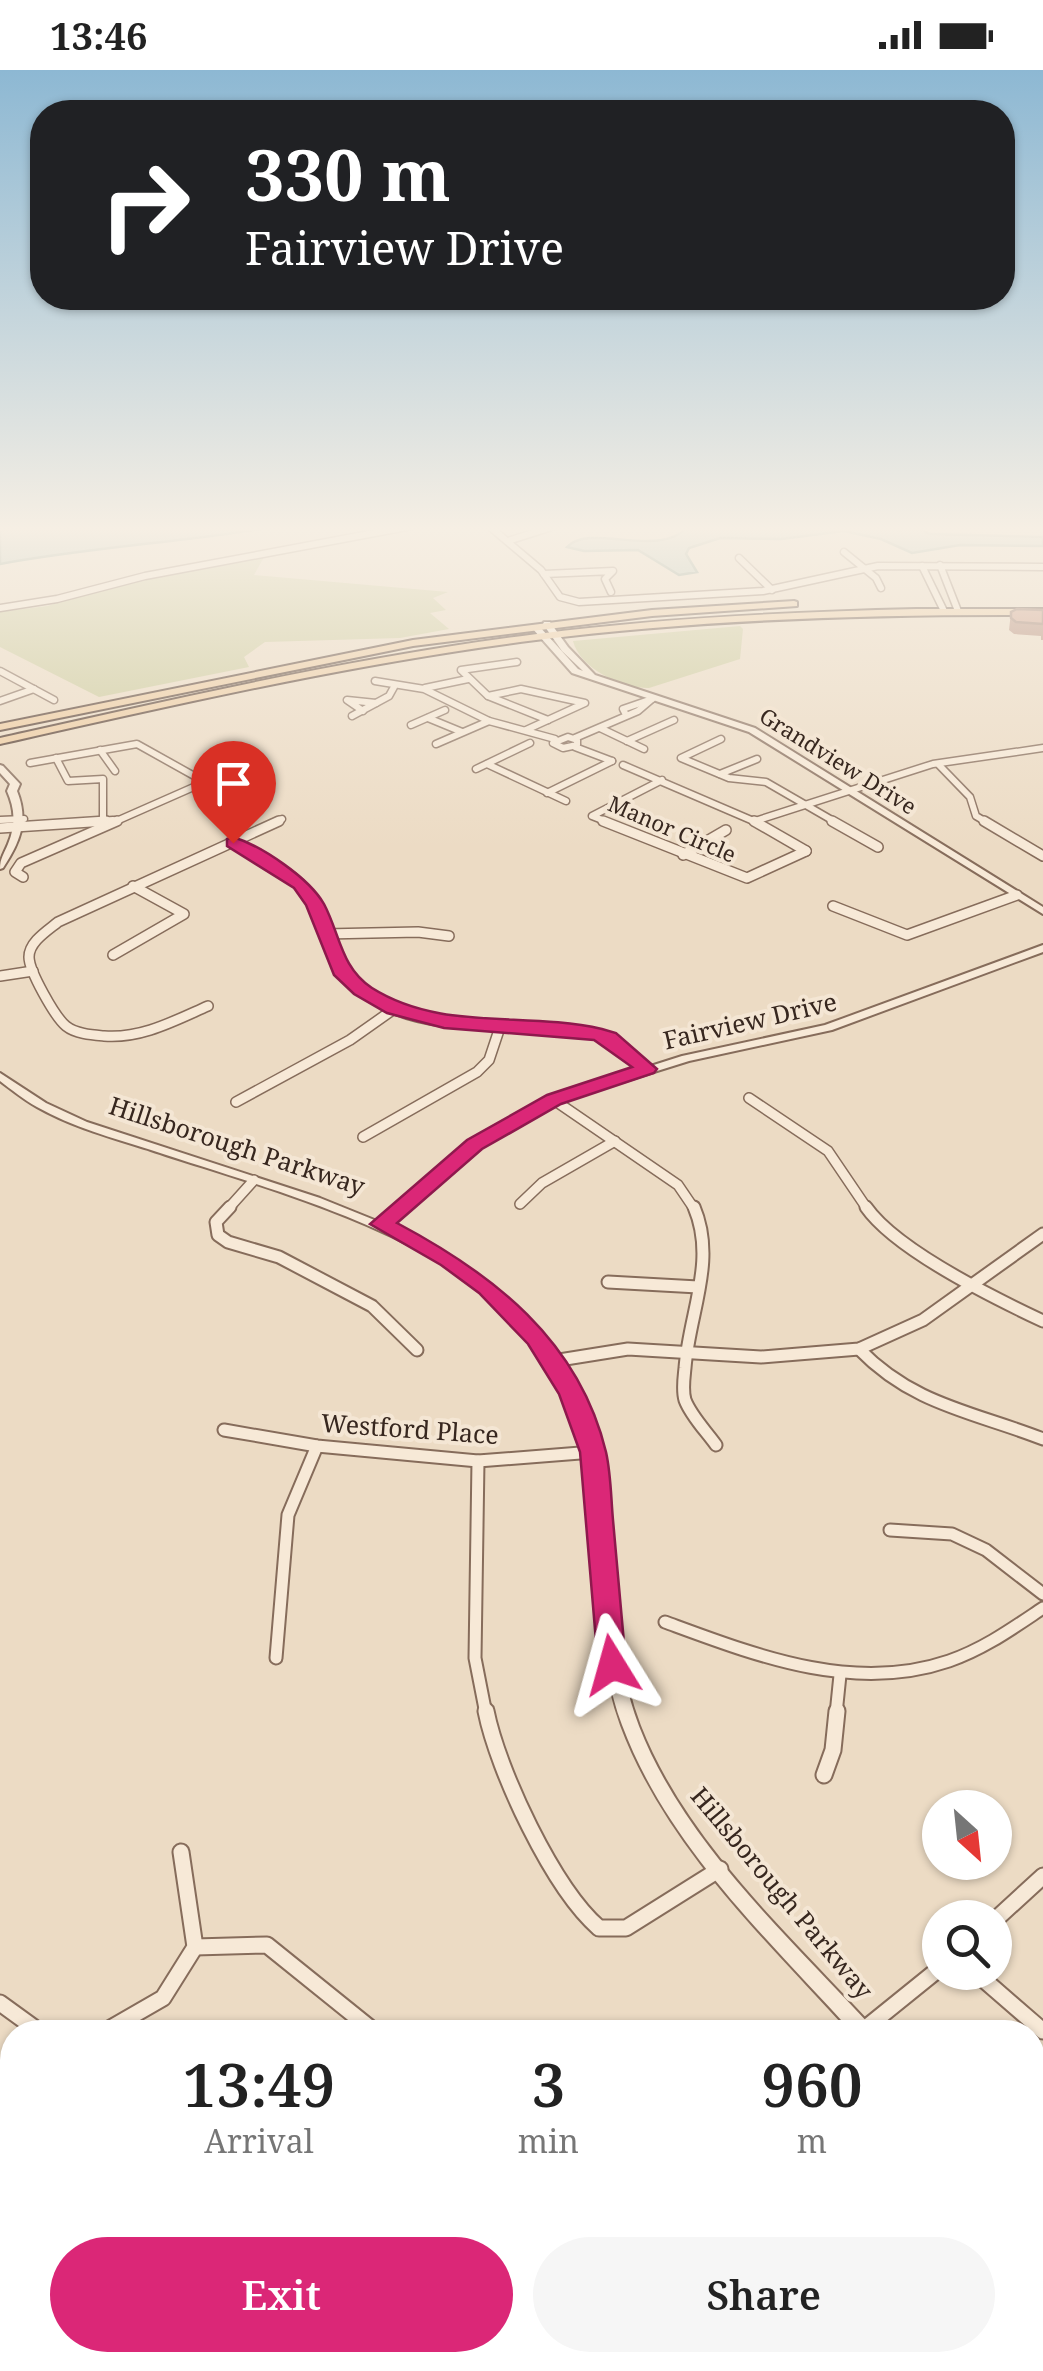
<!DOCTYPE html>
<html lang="en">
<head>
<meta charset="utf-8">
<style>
	body { margin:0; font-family:"Noto Serif",serif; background:#f6f6f6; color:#222; height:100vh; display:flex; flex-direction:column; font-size:38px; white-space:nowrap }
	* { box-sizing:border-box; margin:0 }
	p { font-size:32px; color:#767676 }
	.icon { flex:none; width:55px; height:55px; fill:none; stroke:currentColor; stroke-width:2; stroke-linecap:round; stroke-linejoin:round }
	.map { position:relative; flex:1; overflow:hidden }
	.panel { position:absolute; left:0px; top:1950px; width:1045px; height:352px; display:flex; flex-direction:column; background:#fff; border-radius:40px 40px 0 0; box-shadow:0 2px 8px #0004 }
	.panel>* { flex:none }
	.hud { position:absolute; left:30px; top:30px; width:985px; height:210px; border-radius:40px; box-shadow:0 2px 8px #0004; background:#202124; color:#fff; overflow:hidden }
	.needle { width:65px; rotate:153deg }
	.buttons { position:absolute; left:922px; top:1720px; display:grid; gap:20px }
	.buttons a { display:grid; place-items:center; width:90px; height:90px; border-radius:50%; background:#fff; box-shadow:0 2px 8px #0004; font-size:50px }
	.pin { position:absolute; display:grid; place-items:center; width:85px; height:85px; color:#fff; margin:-102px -42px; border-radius:50% 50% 50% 0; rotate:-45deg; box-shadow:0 0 10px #0007 }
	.pin .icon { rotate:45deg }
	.me { position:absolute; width:110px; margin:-55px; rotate:352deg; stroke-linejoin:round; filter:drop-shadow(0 0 8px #0008) }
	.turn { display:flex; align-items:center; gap:35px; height:210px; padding:0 50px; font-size:45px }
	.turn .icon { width:130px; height:130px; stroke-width:2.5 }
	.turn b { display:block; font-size:70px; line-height:85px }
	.eta { display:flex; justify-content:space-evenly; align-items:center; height:170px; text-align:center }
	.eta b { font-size:60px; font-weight:600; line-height:70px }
	.primary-button { display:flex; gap:20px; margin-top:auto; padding:20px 50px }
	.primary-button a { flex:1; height:115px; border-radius:60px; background:#db2777; color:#fff; font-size:40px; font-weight:600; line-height:115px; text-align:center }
	.primary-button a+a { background:#f6f6f6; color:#222 }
	.status { display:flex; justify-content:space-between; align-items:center; height:70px; padding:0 50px; background:#fff; direction:ltr }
	.status svg { height:28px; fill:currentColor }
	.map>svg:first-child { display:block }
	.green { fill:#cac999 }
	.water { fill:#a6bfb4; stroke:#6d8d81; stroke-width:2.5 }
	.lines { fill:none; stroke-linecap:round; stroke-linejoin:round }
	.minor-far3-casing { stroke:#866c5b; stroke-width:9 }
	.minor-far2-casing { stroke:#866c5b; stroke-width:12 }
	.minor-far1-casing { stroke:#866c5b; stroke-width:15 }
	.minor-casing { stroke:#866c5b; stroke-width:19 }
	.tertiary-casing { stroke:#866c5b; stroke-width:4 }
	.primary-casing { stroke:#543c30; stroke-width:4 }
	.minor-far3 { stroke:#f7e9d7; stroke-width:6 }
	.minor-far2 { stroke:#f7e9d7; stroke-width:9 }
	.minor-far1 { stroke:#f7e9d7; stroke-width:11 }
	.minor { stroke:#f7e9d7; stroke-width:15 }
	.tertiary { fill:#f7e9d7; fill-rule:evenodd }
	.primary { fill:#edca9e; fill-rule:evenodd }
	.wall { fill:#ac7d6b }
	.building { fill:#c8917c; stroke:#8c6657; stroke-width:2.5 }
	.route { fill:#db2777; stroke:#8e194d; stroke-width:2.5 }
	.labels { text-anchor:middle; stroke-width:8; stroke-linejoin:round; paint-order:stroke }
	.far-street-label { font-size:22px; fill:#37271f; stroke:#f4e6d4 }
	.street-label { font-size:25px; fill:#37271f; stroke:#f4e6d4 }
</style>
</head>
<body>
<div class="status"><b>13:46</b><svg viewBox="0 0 49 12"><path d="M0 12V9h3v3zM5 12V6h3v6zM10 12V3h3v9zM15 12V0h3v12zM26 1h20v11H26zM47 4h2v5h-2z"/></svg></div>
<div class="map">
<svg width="1043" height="2301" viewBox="0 0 1043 2301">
	<rect width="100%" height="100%" fill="#ecdbc4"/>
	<g class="green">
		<polygon points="264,487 254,505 448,522 433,528 446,540 430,543 449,559 400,568 265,572 244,587 249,597 99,627 0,577 0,542 47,536 140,510"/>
		<path d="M740,556L743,559L740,589L649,618C622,618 580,599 573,571Z"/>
	</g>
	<g class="water">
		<path d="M0,456H279C186,472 92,477 0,494Z"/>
		<path d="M689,456C704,456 719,460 735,459C789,458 845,450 899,460L903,456H924L925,462L931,464L1043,467V476L960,475L912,483L881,469L844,461L781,469L720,468L689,478L686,484L697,502L679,505L638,480L584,481L567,477C590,452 659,490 689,456Z"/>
	</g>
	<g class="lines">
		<g class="minor-far3-casing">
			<g id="minor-far3">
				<polyline points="489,456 541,500 560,527 579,532 763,521 878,496 1043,497"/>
				<polyline points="508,471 555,456"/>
				<polyline points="844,482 876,508 881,518"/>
				<polyline points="739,488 772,520"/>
				<polyline points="940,495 958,541"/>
				<polyline points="922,496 944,541"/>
				<polyline points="544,504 613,501 605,509 611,522"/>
				<polyline points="0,538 57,529 145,506 412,456"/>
				<polyline points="517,592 461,600 488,626 548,650"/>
				<polyline points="0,601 54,630"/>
				<polyline points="375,611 424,619 489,651 555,669"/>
				<polyline points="425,618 468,609"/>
				<polyline points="488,626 521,619 585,633 526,660"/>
				<polyline points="0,631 34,619"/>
				<polyline points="363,641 347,630 376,633"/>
				<polyline points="625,643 623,639 652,629"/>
				<polyline points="352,646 389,626 394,617"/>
				<polyline points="428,648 462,662"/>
				<polyline points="411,655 445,640"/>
				<polyline points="600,658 644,679"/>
				<polygon points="568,667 577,670 577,675 563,678 553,673"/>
				<polyline points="575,668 638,641 652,629"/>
				<polyline points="721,669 681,688 729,708 766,712 837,753"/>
				<polyline points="627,671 674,650"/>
				<polyline points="436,674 489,651"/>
				<polyline points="575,677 612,691"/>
				<polyline points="100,680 115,701"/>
				<polyline points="56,688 68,711 103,709 103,749"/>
				<polyline points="30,693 137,674 205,712 112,753"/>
				<polyline points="487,694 566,731"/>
				<polyline points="623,695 758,753"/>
				<polyline points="939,695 970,727 976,746 988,753"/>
				<polyline points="476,699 530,673"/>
				<polyline points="720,704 757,689"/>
				<polyline points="547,723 612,691"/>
				<polyline points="0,750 24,749"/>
				<polyline points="755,751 933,694 1043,678"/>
				<polyline points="70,753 113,750"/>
				<polyline points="273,753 282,749"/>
				<polyline points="610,753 592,746 662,710"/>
			</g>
		</g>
		<g class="minor-far2-casing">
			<g id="minor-far2">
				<polyline points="603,751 747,808 806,781"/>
				<polyline points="754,751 806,781"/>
				<polyline points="832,751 878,777"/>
				<polyline points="984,751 1043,786"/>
				<polyline points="0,758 106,751"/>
				<path d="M233,773C254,786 289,799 304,818C342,867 324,906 391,938C458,969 559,943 618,974C628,979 637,991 646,999"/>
				<polyline points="683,785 726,760"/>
				<polyline points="23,807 15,802 21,793 117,751"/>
				<polyline points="833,836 907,865 1017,825"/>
				<polyline points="325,864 418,862 449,866"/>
				<polyline points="113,885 184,844 133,816"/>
				<polyline points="0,906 33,901"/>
				<path d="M208,936C174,951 141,969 104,966C92,965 76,964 66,956C55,947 29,901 29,887C29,872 47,861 58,852L279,751"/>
				<polyline points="749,1028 828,1081 868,1140"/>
				<polyline points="554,1030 678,1115 695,1140"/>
				<polyline points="236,1032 350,970 394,939"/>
				<polyline points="363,1067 477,1002 489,990 500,957"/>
				<polyline points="520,1134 542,1113 615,1071"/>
				<polyline points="227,1140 254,1110"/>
			</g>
		</g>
		<g class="minor-far1-casing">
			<g id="minor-far1">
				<polyline points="230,1137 216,1152 218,1165 228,1172 279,1187 372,1236 417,1280"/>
				<path d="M694,1137C717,1191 689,1243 685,1298C684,1308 682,1320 685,1330C691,1346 706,1361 716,1375"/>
				<path d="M866,1137C896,1180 994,1228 1043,1251"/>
				<polyline points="608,1212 698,1217"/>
				<path d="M859,1279C913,1335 974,1342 1043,1369"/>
				<polyline points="553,1291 628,1279 761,1287 859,1279 923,1250 1043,1164"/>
				<polyline points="224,1360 317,1376 478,1391 593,1382"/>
				<polyline points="478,1391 475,1588 486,1644"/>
				<polyline points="890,1460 952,1464 986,1480 1043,1524"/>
				<path d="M665,1552C755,1585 853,1624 949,1591C984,1579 1013,1558 1043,1538"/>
				<polyline points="276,1588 288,1445 317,1376"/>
				<polyline points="836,1644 840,1605"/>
			</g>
		</g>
		<g class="minor-casing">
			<g id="minor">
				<path d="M486,1641C498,1701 553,1818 599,1858H626L720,1799"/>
				<polyline points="824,1705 833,1680 837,1641"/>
				<polyline points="995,1850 1043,1806"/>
				<polyline points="195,1877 267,1875 375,1962"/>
				<polyline points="975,1902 1043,1961"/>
				<polyline points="0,1933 40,1962"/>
				<polyline points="862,1961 940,1898"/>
				<polyline points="104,1962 163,1928 195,1877 181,1782"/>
				<polyline points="558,2301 561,2290"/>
			</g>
		</g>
		<g class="tertiary-casing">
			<g id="tertiary">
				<polygon points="544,552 550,552 568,577 595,605 755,658 1043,837 1043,844 749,662 572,603 532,558 539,556 578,599 583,601 562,581 543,554"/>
				<path d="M0,695L3,696L20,714L17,721C29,751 20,772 3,798L0,799C0,788 4,784 8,774C16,755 15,739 7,721L10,714L0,703Z"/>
				<path d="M1043,875V882L832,960L689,991L558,1032L478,1078L387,1155C523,1219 600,1299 610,1454C615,1522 614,1591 639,1656C684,1772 788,1866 871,1956L873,1962H852C768,1869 667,1776 622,1655C593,1577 603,1496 592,1415C583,1349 554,1290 506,1242C422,1158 262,1117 151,1080C113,1068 72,1057 37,1037C24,1030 12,1020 0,1011V1003L46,1033L87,1052L320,1128L377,1151L470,1072L550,1028L682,986L825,955Z"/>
				<path d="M1032,2151C1043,2157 1043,2173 1043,2187C1028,2181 1032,2165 1032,2151Z"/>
			</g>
		</g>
		<g class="primary-casing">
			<g id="primary">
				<polygon points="794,531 797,532 797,536 652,546 413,576 0,660 0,654 413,570 652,540"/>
				<path d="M916,539H1043V545C874,544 704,549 536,570C355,593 177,634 0,674V668C178,628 356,587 537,564C663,548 789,542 916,539Z"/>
			</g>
		</g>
		<use href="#minor-far3" class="minor-far3"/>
		<use href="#minor-far2" class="minor-far2"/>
		<use href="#minor-far1" class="minor-far1"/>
		<use href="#minor" class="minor"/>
		<use href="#tertiary" class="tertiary"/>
		<use href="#primary" class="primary"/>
	</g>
	<polygon class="wall" points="1043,540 1043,570 1041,570 1041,566 1014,564 1009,560 1011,542"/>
	<polygon class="building" points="1017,539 1043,540 1043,554 1016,552 1011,548 1011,542"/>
	<linearGradient id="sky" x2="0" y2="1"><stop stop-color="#8db8d3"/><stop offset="0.59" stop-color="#f6efe4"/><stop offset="1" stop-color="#f6efe4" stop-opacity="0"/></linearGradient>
	<rect width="1043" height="778" fill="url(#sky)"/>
	<path class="route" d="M233,767C262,776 309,808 324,834C340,864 341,898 372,918C442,962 524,941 602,959L616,963L657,999L654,1003L561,1034L482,1079L397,1153C493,1204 579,1270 606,1382C611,1404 611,1428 613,1450C617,1499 622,1547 626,1595L622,1603L612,1606L602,1603L598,1595L580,1382L559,1324L528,1274L479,1223L441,1195L370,1154L467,1070L547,1025L632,997L594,970L444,958L387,943L354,924L334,905L306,835L294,818L227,776V769Z"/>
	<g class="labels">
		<g class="far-street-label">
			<text transform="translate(838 691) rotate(32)" y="8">Grandview Drive</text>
			<text transform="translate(672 759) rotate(23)" y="8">Manor Circle</text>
		</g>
		<g class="street-label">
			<text transform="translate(750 951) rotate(-13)" y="9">Fairview Drive</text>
			<text transform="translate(237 1076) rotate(18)" y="9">Hillsborough Parkway</text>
			<text transform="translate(410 1359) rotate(4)" y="9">Westford Place</text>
			<text transform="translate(782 1823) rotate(50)" y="9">Hillsborough Parkway</text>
		</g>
	</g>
</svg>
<div class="buttons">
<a><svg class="needle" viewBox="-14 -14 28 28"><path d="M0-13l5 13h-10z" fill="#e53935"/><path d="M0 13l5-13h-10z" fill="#767676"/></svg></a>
<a><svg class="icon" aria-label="search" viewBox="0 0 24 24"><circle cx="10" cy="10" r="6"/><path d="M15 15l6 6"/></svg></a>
</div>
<div class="pin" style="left:233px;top:773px;background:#d93025"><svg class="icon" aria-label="arrive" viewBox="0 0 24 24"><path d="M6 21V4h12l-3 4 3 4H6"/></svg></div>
<svg class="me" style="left:612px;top:1595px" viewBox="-20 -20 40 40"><path d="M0-17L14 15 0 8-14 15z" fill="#db2777" stroke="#fff" stroke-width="4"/></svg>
<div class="hud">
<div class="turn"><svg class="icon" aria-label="right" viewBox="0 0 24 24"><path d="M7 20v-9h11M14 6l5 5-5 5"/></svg><div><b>330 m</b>Fairview Drive</div></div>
</div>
<section class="panel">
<div class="eta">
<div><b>13:49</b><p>Arrival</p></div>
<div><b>3</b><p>min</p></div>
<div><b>960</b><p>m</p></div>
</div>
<div class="primary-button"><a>Exit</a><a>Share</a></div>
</section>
</div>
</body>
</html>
